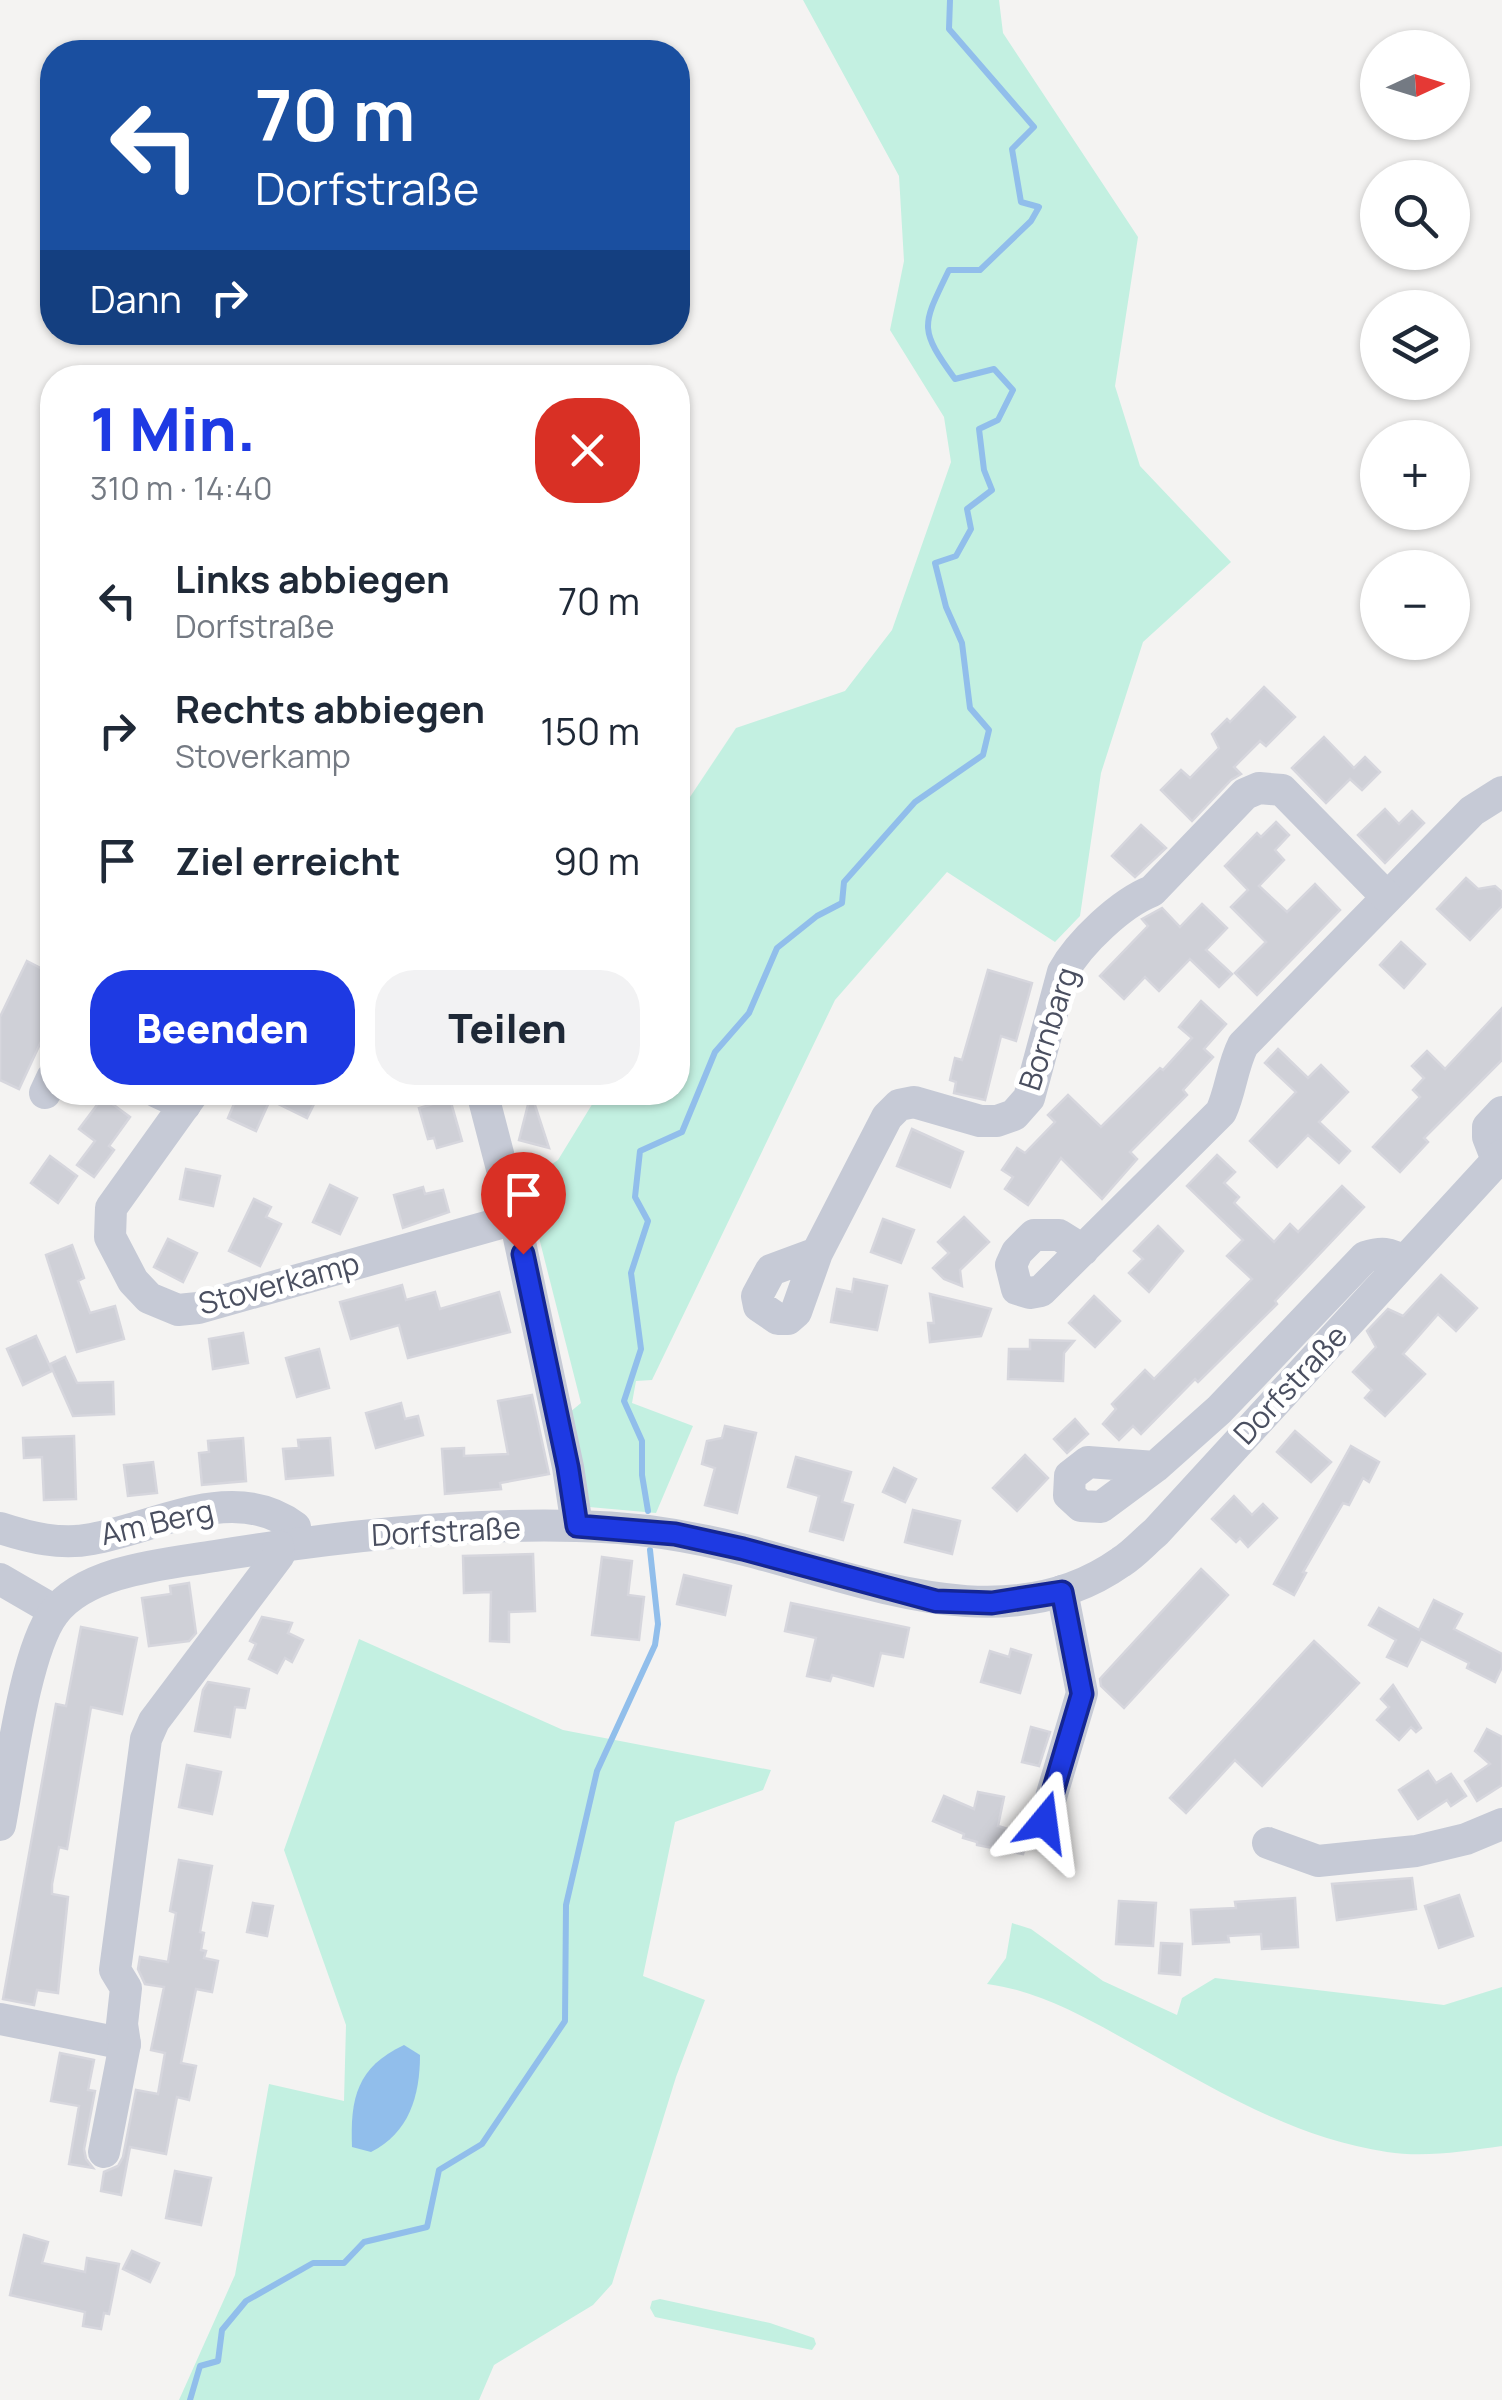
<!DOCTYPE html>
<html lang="de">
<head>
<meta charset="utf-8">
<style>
	body { margin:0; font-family:Manrope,sans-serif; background:#f2f2f3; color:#1f2937; height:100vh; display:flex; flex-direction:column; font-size:38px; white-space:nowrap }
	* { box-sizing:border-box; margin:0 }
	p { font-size:32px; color:#747a83 }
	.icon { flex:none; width:55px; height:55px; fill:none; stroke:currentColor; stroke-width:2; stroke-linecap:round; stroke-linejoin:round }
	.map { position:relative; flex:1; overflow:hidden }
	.details { position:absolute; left:40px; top:365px; width:650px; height:740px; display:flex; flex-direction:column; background:#fff; border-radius:40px; box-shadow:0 2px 8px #0004 }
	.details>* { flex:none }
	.banner { position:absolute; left:40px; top:40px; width:650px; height:305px; border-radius:40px; box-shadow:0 2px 8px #0004; background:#1a4fa0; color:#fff; overflow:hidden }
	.needle { width:65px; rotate:86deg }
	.controls { position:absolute; left:1360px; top:30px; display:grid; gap:20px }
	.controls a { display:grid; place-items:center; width:110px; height:110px; border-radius:50%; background:#fff; box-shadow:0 2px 8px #0004; font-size:50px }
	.pin { position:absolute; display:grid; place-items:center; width:85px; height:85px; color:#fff; margin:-102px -42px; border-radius:50% 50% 50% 0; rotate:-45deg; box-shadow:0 0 10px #0007 }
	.pin .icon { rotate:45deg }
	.me { position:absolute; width:110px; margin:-55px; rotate:16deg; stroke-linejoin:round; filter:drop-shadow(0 0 8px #0008) }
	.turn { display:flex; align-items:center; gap:35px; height:210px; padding:0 50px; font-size:45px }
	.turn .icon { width:130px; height:130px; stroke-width:2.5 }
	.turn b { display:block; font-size:70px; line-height:85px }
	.then { display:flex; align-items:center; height:95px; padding:0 50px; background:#0003; gap:20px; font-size:38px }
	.round { display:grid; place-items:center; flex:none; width:105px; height:105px; border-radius:40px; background:#f2f2f3 }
	.head { display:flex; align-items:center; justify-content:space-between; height:170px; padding:0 50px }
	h1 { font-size:60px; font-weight:800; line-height:75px; color:#1e3ae3 }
	.primary-button { display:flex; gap:20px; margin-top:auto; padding:20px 50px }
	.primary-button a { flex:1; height:115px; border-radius:40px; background:#1e3ae3; color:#fff; font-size:40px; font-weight:800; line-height:115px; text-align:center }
	.primary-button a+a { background:#f2f2f3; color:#1f2937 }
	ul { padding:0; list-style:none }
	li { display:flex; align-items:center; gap:30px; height:130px; padding:0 50px }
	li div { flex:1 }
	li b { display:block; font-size:38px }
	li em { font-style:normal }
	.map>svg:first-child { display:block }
	.green { fill:#c3f0e1 }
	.water { fill:#91beeb }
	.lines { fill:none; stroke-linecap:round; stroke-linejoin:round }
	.stream { stroke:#91beeb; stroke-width:6 }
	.building { fill:#cfd0d7; stroke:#d6d6dd; stroke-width:2.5 }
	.minor { stroke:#c6cad6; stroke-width:32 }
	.route-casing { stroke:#142694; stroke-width:25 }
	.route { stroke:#1e3ae3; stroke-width:18 }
	.labels { text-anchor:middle; stroke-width:10; stroke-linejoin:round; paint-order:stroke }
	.street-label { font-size:30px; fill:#4a4f60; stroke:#fff }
</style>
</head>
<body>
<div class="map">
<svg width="1502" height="2400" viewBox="0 0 1502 2400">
	<rect width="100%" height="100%" fill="#f4f3f2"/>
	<g class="green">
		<polygon points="803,0 999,0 1003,33 1138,237 1115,386 1140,466 1231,562 1143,642 1101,773 1080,916 1055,942 947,872 835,1000 652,1380 636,1381 632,1403 693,1426 656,1513 589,1507 570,1412 581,1403 534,1218 531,1178 558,1160 599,1093 678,1092 678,963 682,954 678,951 678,815 736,728 845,691 892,630 951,462 944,417 890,330 904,261 899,176"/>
		<polygon points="359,1639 563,1730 771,1770 763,1790 675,1822 643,1976 705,2000 676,2077 612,2284 593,2305 494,2365 479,2400 179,2400 235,2275 269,2084 344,2101 346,2025 284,1850"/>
		<path d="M1012,1923L1031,1929L1103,1981L1177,2015L1182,1998L1215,1978L1444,2005L1502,1987V2146C1465,2151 1425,2158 1387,2152C1294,2138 1216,2090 1135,2045C1088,2019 1041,1991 987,1984L1006,1958Z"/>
		<polygon points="660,2299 770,2323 814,2338 816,2344 812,2350 655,2317 650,2308 652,2301"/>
	</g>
	<path class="water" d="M404,2045L420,2055C420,2096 409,2133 371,2152L352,2147C350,2098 357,2067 404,2045Z"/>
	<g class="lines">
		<g class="stream">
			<path d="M648,1511L642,1475V1441L624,1401L641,1349L631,1273L648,1221L635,1197L640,1151L682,1132L715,1052L749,1013L777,948L817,916L842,903L844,882L915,802L983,755L989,730L970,708L962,643L946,607L935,563L956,556L971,529L967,509L992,490L984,470L979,429L998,420L1013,390L994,369L955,379C918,328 922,326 949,270H980L1031,221L1039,207L1021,202L1012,149L1034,127L949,29L950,0"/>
			<polyline points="190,2400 200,2366 218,2361 222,2330 246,2301 313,2263 344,2263 364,2242 427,2227 439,2170 482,2144 565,2021 566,1905 597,1771 655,1645 658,1624 650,1550"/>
		</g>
	</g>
	<g class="building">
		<polygon points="1264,687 1295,717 1266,746 1260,741 1234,767 1241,774 1231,780 1192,821 1161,790 1181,770 1190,778 1219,748 1212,734 1227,719 1230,722"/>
		<polygon points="1324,737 1354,768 1365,757 1380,772 1362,790 1350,779 1326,803 1292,768"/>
		<polygon points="1385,809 1399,824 1412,811 1424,823 1385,863 1358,835"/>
		<polygon points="1276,822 1289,835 1275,850 1284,860 1259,886 1287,912 1315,884 1340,910 1257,995 1235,973 1266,942 1231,907 1248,890 1225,866 1257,833 1261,837"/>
		<polygon points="1141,825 1166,848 1135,877 1112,856"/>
		<polygon points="1466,878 1478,889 1495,886 1502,892 1502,906 1470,940 1437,909"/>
		<polygon points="1202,904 1227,928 1206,950 1232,974 1219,987 1190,959 1159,991 1145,977 1124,999 1100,976 1148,926 1142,919 1162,908 1180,927"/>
		<polygon points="1401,942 1425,964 1404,988 1380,965"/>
		<polygon points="27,961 52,974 52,1018 19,1089 0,1080 0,1017"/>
		<polygon points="988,970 1032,983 1016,1041 1001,1036 985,1100 954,1093 956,1082 950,1080 955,1058 962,1060"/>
		<polygon points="1201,1001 1226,1024 1204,1049 1213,1057 1183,1090 1187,1095 1130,1152 1137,1159 1102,1199 1061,1158 1028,1205 1005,1189 1013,1177 1002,1170 1017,1148 1025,1153 1055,1122 1048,1115 1068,1095 1101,1127 1160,1068 1163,1070 1192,1038 1179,1027"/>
		<polygon points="1502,1008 1502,1060 1424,1138 1428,1142 1400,1172 1373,1147 1420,1097 1413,1090 1424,1078 1412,1066 1427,1051 1445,1069"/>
		<polygon points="1278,1049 1308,1078 1321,1065 1348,1092 1319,1122 1350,1151 1339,1163 1308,1135 1277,1167 1250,1141 1296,1092 1265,1063"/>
		<polygon points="239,1092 320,1092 307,1118 270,1100 256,1131 228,1118"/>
		<polygon points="531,1093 549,1148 519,1140"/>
		<polygon points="103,1097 130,1117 109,1146 114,1150 94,1177 77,1165 95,1141 79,1129"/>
		<polygon points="450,1099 462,1141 437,1148 434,1138 428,1139 419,1108"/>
		<polygon points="912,1129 963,1152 950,1187 897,1166"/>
		<polygon points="1217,1155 1235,1172 1224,1183 1239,1197 1234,1203 1274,1242 1290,1224 1298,1232 1342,1186 1364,1207 1275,1301 1277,1304 1198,1382 1195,1379 1141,1434 1133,1426 1119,1440 1103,1424 1116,1409 1112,1404 1145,1370 1154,1379 1252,1279 1227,1256 1243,1240 1187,1186"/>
		<polygon points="50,1156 77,1176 58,1203 31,1183"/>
		<polygon points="186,1169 220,1176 213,1206 180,1199"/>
		<polygon points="330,1185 357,1198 340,1234 313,1222"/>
		<polygon points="423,1187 425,1194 443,1190 449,1212 403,1228 394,1195"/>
		<polygon points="254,1199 271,1207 266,1217 281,1224 260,1266 229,1251"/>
		<polygon points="964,1217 989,1242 960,1270 962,1286 944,1279 933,1268 949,1253 938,1242"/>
		<polygon points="883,1219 914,1230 901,1263 871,1252"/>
		<polygon points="1158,1226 1183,1251 1149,1292 1129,1273 1143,1259 1134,1251"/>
		<polygon points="168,1239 197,1253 183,1282 154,1267"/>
		<polygon points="72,1245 84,1278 78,1281 90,1313 115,1306 124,1339 77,1352 46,1255"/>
		<polygon points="1441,1275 1477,1308 1456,1331 1438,1314 1403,1354 1425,1374 1385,1416 1365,1398 1372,1390 1353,1372 1376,1347 1367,1331 1388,1309 1403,1316"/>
		<polygon points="854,1279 887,1286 877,1330 831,1322 837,1289 852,1292"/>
		<polygon points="402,1285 406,1300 435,1292 440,1309 499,1292 510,1332 408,1358 399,1325 351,1339 340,1302"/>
		<polygon points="930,1294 991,1309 981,1336 930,1342 928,1323 934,1323"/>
		<polygon points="1094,1296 1120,1321 1095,1347 1069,1323"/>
		<polygon points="243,1333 248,1363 213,1369 209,1339"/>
		<polygon points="36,1336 52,1371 23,1385 7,1349"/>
		<polygon points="1030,1340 1074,1341 1064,1353 1063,1381 1008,1379 1009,1349 1030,1349"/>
		<polygon points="319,1349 329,1388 297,1397 286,1358"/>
		<polygon points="65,1357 77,1383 113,1382 114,1414 73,1416 50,1364"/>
		<polygon points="532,1395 549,1474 500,1483 501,1489 445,1494 442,1449 464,1448 464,1456 508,1454 498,1401"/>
		<polygon points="401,1403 405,1419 418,1416 423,1435 376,1448 366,1413"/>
		<polygon points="1075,1419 1088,1434 1067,1453 1054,1439"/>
		<polygon points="725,1426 756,1433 737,1513 705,1505 715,1468 702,1464 707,1441 722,1438"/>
		<polygon points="1295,1431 1331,1462 1311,1482 1277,1452"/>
		<polygon points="74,1436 76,1499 44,1500 42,1457 24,1458 23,1438"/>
		<polygon points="243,1438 246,1481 202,1485 199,1453 209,1452 208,1441"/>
		<polygon points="330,1438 333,1475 286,1479 283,1449 299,1448 298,1440"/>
		<polygon points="1351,1446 1379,1462 1369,1482 1363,1478 1349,1505 1343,1503 1303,1572 1306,1573 1294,1595 1274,1584"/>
		<polygon points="1025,1455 1048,1478 1017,1511 993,1488"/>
		<polygon points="796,1457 851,1472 842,1502 853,1505 843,1540 810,1531 819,1496 788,1487"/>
		<polygon points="153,1462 157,1493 128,1496 124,1465"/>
		<polygon points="894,1468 916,1479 905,1502 883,1492"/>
		<polygon points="1234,1496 1252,1515 1263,1504 1277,1518 1248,1547 1240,1538 1236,1542 1212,1519"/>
		<polygon points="913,1510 960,1521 952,1554 905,1542"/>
		<polygon points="533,1554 535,1611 509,1612 509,1642 490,1641 491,1592 464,1593 463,1556"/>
		<polygon points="602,1557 632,1561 628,1595 644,1597 639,1640 592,1635"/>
		<polygon points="1201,1569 1228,1595 1124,1708 1101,1686 1100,1679"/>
		<polygon points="684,1575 731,1586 725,1615 677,1604"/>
		<polygon points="189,1583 196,1633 189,1641 149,1646 142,1598 171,1594 170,1586"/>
		<polygon points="1434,1600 1462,1614 1454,1629 1502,1654 1502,1667 1495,1682 1467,1668 1469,1663 1421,1639 1407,1666 1387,1657 1396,1640 1369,1625 1379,1608 1419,1630"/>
		<polygon points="791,1603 909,1628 903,1657 881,1653 873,1686 832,1675 830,1681 807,1676 816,1638 785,1631"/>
		<polygon points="262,1617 292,1623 288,1633 303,1640 292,1662 285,1658 277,1673 249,1659 256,1644 250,1641"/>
		<polygon points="81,1627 137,1638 122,1714 91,1707 67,1849 59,1847 52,1884 52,1894 68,1897 58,1993 37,1990 34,2005 3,1999 56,1704 66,1706"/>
		<polygon points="1314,1641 1359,1683 1262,1786 1235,1760 1186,1813 1170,1798"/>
		<polygon points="1011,1649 1031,1655 1020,1693 981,1682 990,1651 1009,1657"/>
		<polygon points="208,1682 249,1689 245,1708 235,1707 230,1737 195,1731 203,1690"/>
		<polygon points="1393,1685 1421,1728 1416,1732 1411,1727 1399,1740 1377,1720 1389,1707 1381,1699"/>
		<polygon points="1031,1727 1050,1732 1039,1766 1022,1762"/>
		<polygon points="1487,1729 1502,1737 1502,1785 1477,1801 1465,1781 1490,1764 1475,1751"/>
		<polygon points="187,1765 221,1772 212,1814 179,1807"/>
		<polygon points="1428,1771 1436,1783 1451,1774 1466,1796 1451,1806 1447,1800 1418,1819 1399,1790"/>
		<polygon points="978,1792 1004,1797 998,1826 1028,1835 1023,1854 977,1845 977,1842 963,1838 964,1834 933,1821 944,1796 974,1809"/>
		<polygon points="179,1860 212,1866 200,1932 204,1933 201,1950 206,1951 204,1958 218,1961 212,1992 196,1989 181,2063 196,2066 189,2100 177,2097 166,2154 130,2147 121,2195 101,2191 104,2172 118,2166 123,2157 136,2090 158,2094 165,2053 151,2050 164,1987 145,1984 138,1969 140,1957 168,1962 176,1913 170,1911"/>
		<polygon points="1412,1878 1416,1909 1337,1920 1332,1884"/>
		<polygon points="1459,1895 1473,1936 1439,1948 1425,1906"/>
		<polygon points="1295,1898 1298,1947 1262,1949 1261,1934 1228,1936 1229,1942 1193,1944 1191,1910 1236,1908 1235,1902"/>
		<polygon points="1119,1901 1156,1903 1153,1946 1116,1944"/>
		<polygon points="253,1903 273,1906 267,1936 247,1932"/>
		<polygon points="1161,1943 1182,1944 1180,1975 1159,1973"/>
		<polygon points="60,2053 94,2060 88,2090 95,2091 84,2149 86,2159 93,2168 69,2164 79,2106 51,2101"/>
		<polygon points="175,2171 211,2178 201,2225 166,2218"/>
		<polygon points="24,2235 48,2242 42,2263 85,2272 87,2258 119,2264 109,2314 104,2313 101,2329 83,2326 85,2312 10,2295"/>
		<polygon points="132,2251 159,2263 150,2282 123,2269"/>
	</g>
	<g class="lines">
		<g class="minor">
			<polyline points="157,1092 185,1105"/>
			<polyline points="194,1092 111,1208 110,1237 133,1281 149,1298 178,1310 198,1308 515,1219"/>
			<polyline points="482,1092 515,1219 568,1467 577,1526"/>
			<polyline points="45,1093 52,1078"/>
			<polyline points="1497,1160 1488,1137 1488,1127 1502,1112"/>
			<path d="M1083,1250L1059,1235H1034L1017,1252L1011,1265L1017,1289L1030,1293L1041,1291L1221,1112C1231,1090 1232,1067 1243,1045L1472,811L1502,792"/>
			<path d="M817,1253L771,1270L757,1296L759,1306L778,1319H788L796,1312L817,1253L887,1117L899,1105L914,1102L980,1121H997L1014,1115L1029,1098L1063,972C1079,943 1121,903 1152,891L1245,794L1259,788L1282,790L1386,896"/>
			<path d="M1155,1467L1088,1462L1070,1476L1069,1495L1081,1506L1101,1507L1155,1467L1219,1410L1365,1257C1381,1252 1390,1252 1403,1262"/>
			<path d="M0,1528C30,1538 61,1545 92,1539C158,1527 234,1481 295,1527L297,1543"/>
			<polyline points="0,1579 55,1611"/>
			<polyline points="1044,1821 1082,1693 1062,1591"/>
			<path d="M0,1825C10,1773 25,1651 54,1613C86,1570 166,1564 215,1556C334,1537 456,1523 577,1526C635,1527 693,1536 749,1551C869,1582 1008,1642 1121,1562C1134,1554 1144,1542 1156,1532L1502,1155"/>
			<polyline points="1268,1843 1318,1861 1416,1851 1466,1839 1502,1824"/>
			<polyline points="0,2019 125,2044"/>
			<polyline points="104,2152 125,2044 122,2024 126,1988 115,1970 146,1739 154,1721 279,1555 278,1546"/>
		</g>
	</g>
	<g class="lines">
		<g class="route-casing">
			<polyline id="route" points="523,1254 568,1467 577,1526 675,1534 743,1549 936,1601 992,1603 1062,1592 1082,1694 1044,1822"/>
		</g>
		<use href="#route" class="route"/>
	</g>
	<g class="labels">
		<g class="street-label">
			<text transform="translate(1049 1029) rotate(-72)" y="10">Bornbarg</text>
			<text transform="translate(279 1284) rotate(-15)" y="10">Stoverkamp</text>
			<text transform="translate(1291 1385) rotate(-47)" y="10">Dorfstraße</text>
			<text transform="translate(157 1523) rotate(-13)" y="10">Am Berg</text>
			<text transform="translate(446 1532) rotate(-3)" y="10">Dorfstraße</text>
		</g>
	</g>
</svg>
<div class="controls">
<a><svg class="needle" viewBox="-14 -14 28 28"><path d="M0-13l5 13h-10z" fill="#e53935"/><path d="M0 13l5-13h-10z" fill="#747a83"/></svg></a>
<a><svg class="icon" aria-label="search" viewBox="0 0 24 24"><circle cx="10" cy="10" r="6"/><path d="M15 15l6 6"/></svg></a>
<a><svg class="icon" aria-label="layers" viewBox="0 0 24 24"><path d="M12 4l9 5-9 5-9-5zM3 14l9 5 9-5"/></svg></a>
<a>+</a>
<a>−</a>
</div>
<div class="pin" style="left:523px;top:1254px;background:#d93025"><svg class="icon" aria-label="arrive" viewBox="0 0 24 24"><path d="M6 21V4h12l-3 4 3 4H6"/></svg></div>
<svg class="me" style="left:1044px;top:1822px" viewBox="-20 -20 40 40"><path d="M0-17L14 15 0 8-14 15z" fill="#1e3ae3" stroke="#fff" stroke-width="4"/></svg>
<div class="banner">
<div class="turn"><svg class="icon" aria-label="left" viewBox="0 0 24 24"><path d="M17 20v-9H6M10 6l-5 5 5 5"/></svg><div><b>70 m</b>Dorfstraße</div></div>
<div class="then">Dann<svg class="icon" aria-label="right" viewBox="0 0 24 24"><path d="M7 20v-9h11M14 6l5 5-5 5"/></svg></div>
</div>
<section class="details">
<div class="head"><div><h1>1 Min.</h1><p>310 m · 14:40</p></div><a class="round" style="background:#d93025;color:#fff"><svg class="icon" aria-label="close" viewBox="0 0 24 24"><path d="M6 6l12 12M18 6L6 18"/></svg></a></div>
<ul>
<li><svg class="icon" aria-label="left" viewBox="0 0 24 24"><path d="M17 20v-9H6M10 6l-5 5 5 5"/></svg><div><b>Links abbiegen</b><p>Dorfstraße</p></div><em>70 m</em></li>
<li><svg class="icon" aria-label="right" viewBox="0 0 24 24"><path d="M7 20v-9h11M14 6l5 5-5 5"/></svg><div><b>Rechts abbiegen</b><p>Stoverkamp</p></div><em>150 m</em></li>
<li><svg class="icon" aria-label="arrive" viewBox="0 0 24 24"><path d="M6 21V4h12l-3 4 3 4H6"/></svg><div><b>Ziel erreicht</b></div><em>90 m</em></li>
</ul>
<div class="primary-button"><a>Beenden</a><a>Teilen</a></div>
</section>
</div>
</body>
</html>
